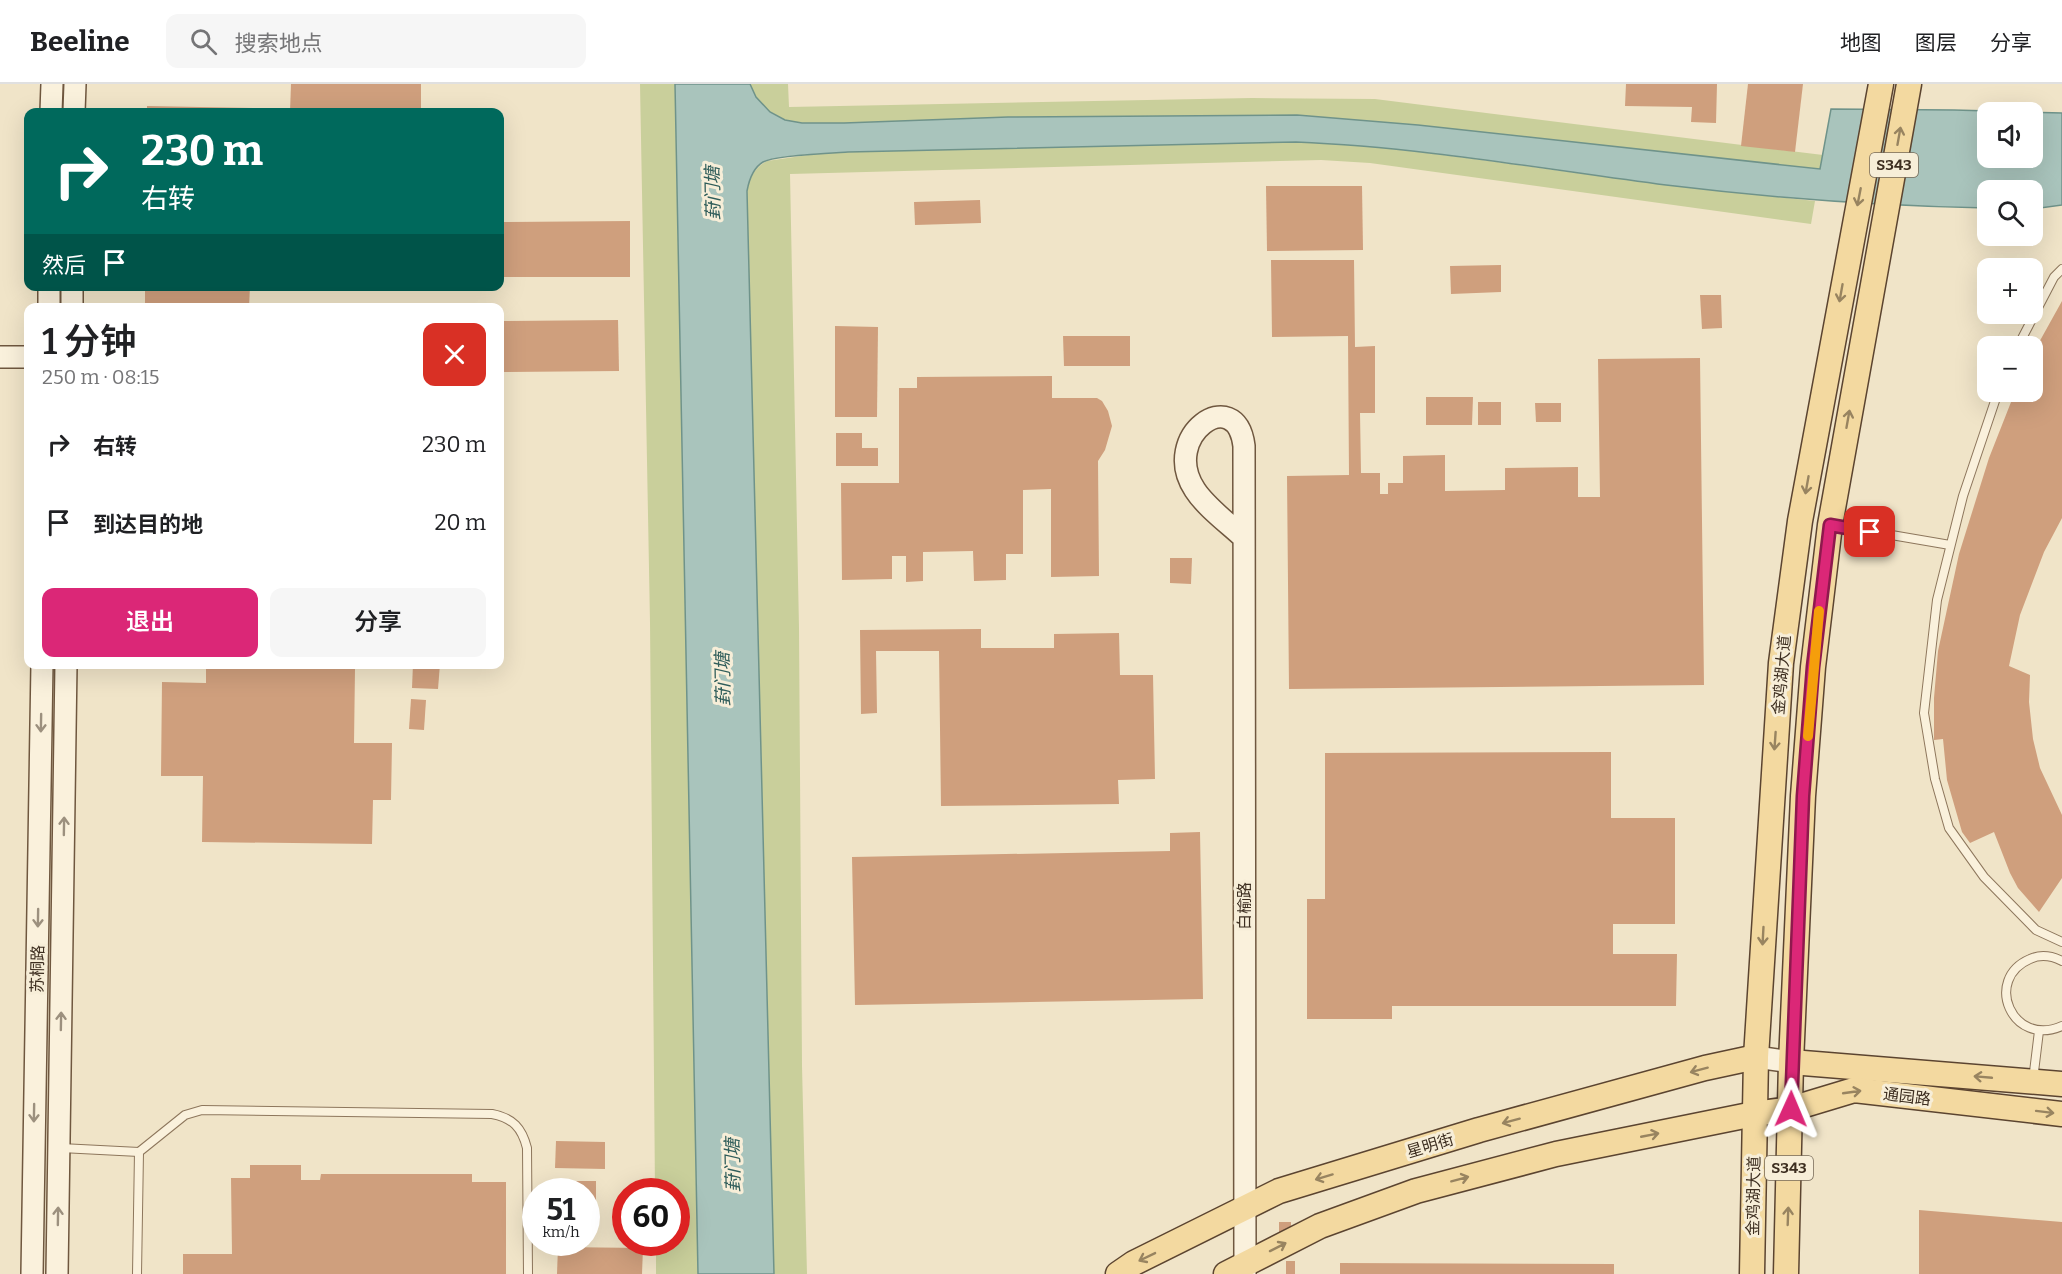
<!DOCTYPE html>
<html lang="zh">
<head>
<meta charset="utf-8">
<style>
	body { margin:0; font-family:Bitter,"Noto Sans SC",serif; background:#f6f6f6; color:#202124; height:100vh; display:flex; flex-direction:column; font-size:22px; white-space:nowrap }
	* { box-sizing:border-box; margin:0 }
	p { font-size:20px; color:#757577 }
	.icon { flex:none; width:33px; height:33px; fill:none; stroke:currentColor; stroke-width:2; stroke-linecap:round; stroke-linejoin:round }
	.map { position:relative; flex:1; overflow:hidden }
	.side { position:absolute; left:24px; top:219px; width:480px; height:366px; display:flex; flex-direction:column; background:#fff; border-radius:12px; box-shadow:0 6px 24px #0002 }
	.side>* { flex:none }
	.guide { position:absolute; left:24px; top:24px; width:480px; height:183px; border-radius:12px; box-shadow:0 6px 24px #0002; background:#00695c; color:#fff; overflow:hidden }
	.tools { position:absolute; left:1977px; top:18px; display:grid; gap:12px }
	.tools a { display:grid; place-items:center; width:66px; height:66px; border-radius:12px; background:#fff; box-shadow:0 6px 24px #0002; font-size:30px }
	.speed { position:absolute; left:522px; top:1094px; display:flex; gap:12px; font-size:30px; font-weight:700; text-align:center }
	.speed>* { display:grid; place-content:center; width:78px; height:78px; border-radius:50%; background:#fff; box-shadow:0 6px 24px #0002; line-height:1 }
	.speed small { font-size:15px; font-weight:400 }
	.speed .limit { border:9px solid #d22; background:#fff; color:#111 }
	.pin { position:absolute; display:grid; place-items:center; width:51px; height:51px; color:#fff; margin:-26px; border-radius:12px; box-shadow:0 3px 9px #0006 }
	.me { position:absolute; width:66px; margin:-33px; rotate:1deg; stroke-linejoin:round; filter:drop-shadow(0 0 4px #0008) }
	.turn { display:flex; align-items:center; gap:21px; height:126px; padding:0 18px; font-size:27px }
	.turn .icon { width:78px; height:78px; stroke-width:2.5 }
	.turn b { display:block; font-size:42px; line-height:51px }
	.then { display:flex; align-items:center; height:57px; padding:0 18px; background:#0003; gap:12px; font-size:22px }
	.round { display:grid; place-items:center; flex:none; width:63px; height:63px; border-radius:12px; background:#f6f6f6 }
	.overview { display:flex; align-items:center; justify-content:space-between; height:102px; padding:0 18px }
	h1 { font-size:36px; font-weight:600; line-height:45px }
	.cta { display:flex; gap:12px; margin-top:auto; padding:12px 18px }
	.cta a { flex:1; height:69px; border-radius:12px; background:#db2777; color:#fff; font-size:24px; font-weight:600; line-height:69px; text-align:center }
	.cta a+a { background:#f6f6f6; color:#202124 }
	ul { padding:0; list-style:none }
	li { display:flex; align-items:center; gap:18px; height:78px; padding:0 18px }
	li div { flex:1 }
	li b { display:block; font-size:22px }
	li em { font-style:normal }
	header { display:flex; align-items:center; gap:36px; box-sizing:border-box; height:84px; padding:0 30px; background:#fff; border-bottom:2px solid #e0e0e0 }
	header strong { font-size:28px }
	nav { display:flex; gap:33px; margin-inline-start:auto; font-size:21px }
	.search { width:420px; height:54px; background:#f6f6f6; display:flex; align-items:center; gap:15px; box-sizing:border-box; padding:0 21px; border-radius:12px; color:#757577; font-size:22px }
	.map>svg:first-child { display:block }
	.green { fill:#c9cf9b }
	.water { fill:#a9c4bc; stroke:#6f938a; stroke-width:1.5; fill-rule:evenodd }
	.building { fill:#cf9f7d }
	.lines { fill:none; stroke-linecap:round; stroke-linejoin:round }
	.lane-casing { stroke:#8d765c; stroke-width:10 }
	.secondary-casing { stroke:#6f573f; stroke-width:24 }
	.primary-casing { stroke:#5b4430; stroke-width:27 }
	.lane { stroke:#faf1dc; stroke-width:8 }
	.secondary { stroke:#faf1dc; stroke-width:21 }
	.primary { stroke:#f3d9a0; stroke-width:24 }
	.oneway { stroke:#988460 }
	.oneway2 { stroke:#9c907e }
	.route-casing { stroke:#8e194d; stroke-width:15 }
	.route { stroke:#db2777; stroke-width:10 }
	.slow { stroke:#f59e0b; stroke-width:10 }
	.labels { text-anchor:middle; stroke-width:6; stroke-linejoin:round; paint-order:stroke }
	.shield { fill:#f7eed8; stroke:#756857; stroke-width:1.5 }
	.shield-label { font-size:15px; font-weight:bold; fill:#3d2e20 }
	.street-label { font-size:16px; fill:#3d2e20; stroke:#f7eed8 }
	.water-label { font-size:18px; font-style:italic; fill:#2f5d5a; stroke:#f7eed8 }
</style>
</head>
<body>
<header>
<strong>Beeline</strong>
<div class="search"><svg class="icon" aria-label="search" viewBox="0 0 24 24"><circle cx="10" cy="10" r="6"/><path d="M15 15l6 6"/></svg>搜索地点</div>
<nav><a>地图</a><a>图层</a><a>分享</a></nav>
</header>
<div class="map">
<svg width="2062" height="1190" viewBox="0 0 2062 1190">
	<rect width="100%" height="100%" fill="#f0e4c8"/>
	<g class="green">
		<polygon points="640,0 675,0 698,1190 656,1190 656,1158 676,1158 676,1107 655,1107 650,538"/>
		<polygon points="750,0 788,0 789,23 1252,14 1375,15 1823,71 1820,85 1418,41 1297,31 1008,33 844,39 802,39 785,36 770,28 756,13"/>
		<path d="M1296,58C1385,61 1473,75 1562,87C1646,98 1730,108 1815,117L1811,140L1370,79L1321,76L790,90L799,544L802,982L807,1190H774L747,107C749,94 755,83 767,77L822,69L984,64Z"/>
	</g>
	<path class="water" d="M675,0H750L756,13L770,28L785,36L802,39H844L1008,33L1297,31L1418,41L1820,85L1831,25L1954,26L2062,29V121L2033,125L2032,106H1988L1987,124C1880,122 1773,114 1666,101C1543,85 1420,63 1296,58L848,68C831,69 775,71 763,78C753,84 749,96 747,107L774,1190H698ZM1988,28H2032V74H1988Z"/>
	<g class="building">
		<polygon points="291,0 421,0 421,28 290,28"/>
		<polygon points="1626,0 1717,0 1716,39 1691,38 1692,23 1625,22"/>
		<polygon points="1748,0 1803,0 1795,68 1741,62"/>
		<polygon points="147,22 253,24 253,28 147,28"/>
		<polygon points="1266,102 1362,102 1363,166 1267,167"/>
		<polygon points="980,116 981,139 915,141 914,118"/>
		<polygon points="630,137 630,193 500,193 500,138"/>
		<polygon points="1271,176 1354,176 1355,263 1375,262 1375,329 1360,329 1361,389 1380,389 1380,410 1388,410 1388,399 1403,399 1403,372 1445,371 1445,407 1505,406 1505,384 1578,383 1578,413 1600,413 1598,275 1700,274 1704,601 1289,605 1287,392 1349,391 1348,252 1272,253"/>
		<polygon points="1501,181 1501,208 1451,210 1450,182"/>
		<polygon points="145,202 250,202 249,224 145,224"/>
		<polygon points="1700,211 1721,211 1722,244 1702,245"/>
		<polygon points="2062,217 2062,434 2044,468 2020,531 2009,582 2030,591 2029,618 2033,655 2040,684 2062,731 2062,794 2039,828 2018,804 2010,789 1994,748 1970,759 1962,748 1947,696 1943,655 1934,656 1934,614 1938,567 1959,470 1989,374 2015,308 2032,308 2032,271"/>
		<polygon points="618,236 619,287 500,288 500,237"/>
		<polygon points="835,242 878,243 877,333 835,333"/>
		<polygon points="1063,252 1130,252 1130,282 1064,282"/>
		<polygon points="1052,292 1052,314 1097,314 1102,317 1108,327 1112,342 1105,366 1098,377 1099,492 1051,493 1051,405 1023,406 1023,470 1006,470 1006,496 974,497 973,467 923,468 923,497 906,498 906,472 892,472 892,495 842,496 841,399 899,399 899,304 917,304 917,293"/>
		<polygon points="1426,313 1473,313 1472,341 1426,341"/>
		<rect x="1478" y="318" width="23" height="23"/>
		<polygon points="1535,319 1561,319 1561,338 1536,338"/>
		<polygon points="836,349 862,349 862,364 878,364 878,382 836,382"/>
		<polygon points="1170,474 1192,474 1191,500 1170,499"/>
		<polygon points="981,545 981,564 1054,564 1054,550 1119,549 1120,591 1153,591 1155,695 1118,696 1119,720 941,722 939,567 876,567 877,629 861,630 860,546"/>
		<polygon points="206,580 313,580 313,584 355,585 354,659 392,659 391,716 373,716 372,760 202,758 203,692 161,692 162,598 206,599"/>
		<polygon points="413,580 440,580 438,605 412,604"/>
		<polygon points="411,615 426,616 424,646 409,645"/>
		<polygon points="1611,668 1611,734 1675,734 1675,840 1613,840 1613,870 1677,870 1676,922 1392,922 1392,935 1307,935 1307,815 1325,815 1325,669"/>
		<polygon points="1200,748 1203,915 855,921 852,773 1170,767 1170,749"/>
		<polygon points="556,1057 605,1058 605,1085 555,1084"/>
		<polygon points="250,1081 301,1081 301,1096 320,1096 321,1090 472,1090 472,1098 506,1098 506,1190 183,1190 183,1170 232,1170 231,1094 250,1094"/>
		<polygon points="560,1097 596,1097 596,1143 586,1143 586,1107 560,1107"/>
		<polygon points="1919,1126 2062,1138 2062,1190 1919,1190"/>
		<polygon points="1279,1138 1291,1138 1291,1157 1279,1156"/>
		<polygon points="558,1163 643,1164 642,1190 557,1190"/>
		<rect x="1286" y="1177" width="9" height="13"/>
		<polygon points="1340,1179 1614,1180 1614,1190 1340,1190"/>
	</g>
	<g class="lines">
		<g class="lane-casing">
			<g id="lane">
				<polyline points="2018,262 2054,193 2062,185"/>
				<polyline points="1998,308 1963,412 1937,516 1924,629 1935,695 1949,744 1984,793 2036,846 2062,858"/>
				<polyline points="1833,441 1950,461"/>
				<path d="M2062,877C2052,872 2041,870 2030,875C1983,895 2012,964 2062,942"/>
				<polyline points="2033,996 2039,947"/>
				<path d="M61,1064L139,1068L185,1031L202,1026L492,1030C513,1034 522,1044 527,1064L528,1190"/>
				<polyline points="137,1190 139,1068"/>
			</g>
		</g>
		<g class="secondary-casing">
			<g id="secondary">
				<polyline points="51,28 52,0"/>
				<polyline points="74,28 75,0"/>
				<polyline points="49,224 49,202"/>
				<polyline points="72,224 72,202"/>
				<polyline points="0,273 28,273"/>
				<path d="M1244,454C1229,440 1206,423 1195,406C1159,352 1236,298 1244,362L1245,1190"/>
				<polyline points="1756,973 1791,978"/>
				<polyline points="32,1190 42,580"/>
				<polyline points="57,1190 66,580"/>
			</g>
		</g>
		<g class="primary-casing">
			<g id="primary">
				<polyline points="1791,978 2062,1000"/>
				<polyline points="1118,1190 1134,1179 1279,1107 1479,1046 1705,984 1756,973"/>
				<polyline points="1226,1190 1320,1142 1416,1107 1556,1070 1754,1030 1791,1025 1854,1006 2062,1030"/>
				<polyline points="1752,1190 1756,973 1781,579 1800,437 1881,0"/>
				<polyline points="1786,1190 1791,978 1803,712 1813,583 1830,441 1909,0"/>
			</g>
		</g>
		<use href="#lane" class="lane"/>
		<use href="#secondary" class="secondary"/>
		<use href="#primary" class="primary"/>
	</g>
	<defs><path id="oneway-shaft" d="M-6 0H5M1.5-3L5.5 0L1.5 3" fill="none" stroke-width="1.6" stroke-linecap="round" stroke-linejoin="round" transform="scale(1.5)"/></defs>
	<g class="oneway">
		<use href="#oneway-shaft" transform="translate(1899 52) rotate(-80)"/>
		<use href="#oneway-shaft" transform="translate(1859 113) rotate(101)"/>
		<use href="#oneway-shaft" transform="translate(1841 209) rotate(100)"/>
		<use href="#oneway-shaft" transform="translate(1848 335) rotate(-80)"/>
		<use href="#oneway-shaft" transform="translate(1807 401) rotate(100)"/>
		<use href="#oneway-shaft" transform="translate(1775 657) rotate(94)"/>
		<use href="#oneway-shaft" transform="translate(1763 852) rotate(93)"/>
		<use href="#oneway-shaft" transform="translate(1699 986) rotate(165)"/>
		<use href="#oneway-shaft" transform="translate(1983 993) rotate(-175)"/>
		<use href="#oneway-shaft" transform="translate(1852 1008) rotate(-8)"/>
		<use href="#oneway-shaft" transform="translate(2045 1028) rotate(7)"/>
		<use href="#oneway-shaft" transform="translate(1511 1037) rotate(165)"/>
		<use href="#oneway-shaft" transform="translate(1650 1051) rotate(-11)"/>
		<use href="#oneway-shaft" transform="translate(1324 1093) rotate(163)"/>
		<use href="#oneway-shaft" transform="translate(1460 1095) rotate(-15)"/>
		<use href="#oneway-shaft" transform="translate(1788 1132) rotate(-88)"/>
		<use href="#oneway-shaft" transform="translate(1278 1163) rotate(-27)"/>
		<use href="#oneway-shaft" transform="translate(1147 1173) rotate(154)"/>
	</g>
	<g class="oneway2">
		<use href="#oneway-shaft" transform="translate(41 639) rotate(91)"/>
		<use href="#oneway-shaft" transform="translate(64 742) rotate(-89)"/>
		<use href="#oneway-shaft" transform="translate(38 834) rotate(91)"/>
		<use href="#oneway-shaft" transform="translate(61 937) rotate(-89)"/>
		<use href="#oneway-shaft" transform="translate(34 1029) rotate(91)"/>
		<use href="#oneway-shaft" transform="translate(58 1132) rotate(-89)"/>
	</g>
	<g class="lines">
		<g class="route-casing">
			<polyline id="route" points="1791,1025 1803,712 1813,583 1830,441 1870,448"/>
		</g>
		<use href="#route" class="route"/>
		<polyline class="slow" points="1808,652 1819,527"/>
	</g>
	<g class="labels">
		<g class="shield">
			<rect x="1870" y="69" width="48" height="24" rx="4.5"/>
			<rect x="1765" y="1072" width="48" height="24" rx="4.5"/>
		</g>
		<g class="shield-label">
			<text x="1894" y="86">S343</text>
			<text x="1789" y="1089">S343</text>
		</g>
		<g class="street-label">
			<text transform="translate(1781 591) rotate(-85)" y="6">金鸡湖大道</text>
			<text transform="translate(1244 822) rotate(-90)" y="6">白榆路</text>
			<text transform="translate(37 885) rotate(-89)" y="6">苏桐路</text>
			<text transform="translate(1907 1012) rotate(7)" y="6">通园路</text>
			<text transform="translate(1430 1061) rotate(-17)" y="6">星明街</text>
			<text transform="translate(1753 1112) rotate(-89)" y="6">金鸡湖大道</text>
		</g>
		<g class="water-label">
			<text transform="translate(713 109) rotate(-91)" y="6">葑门塘</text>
			<text transform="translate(723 595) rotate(-91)" y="6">葑门塘</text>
			<text transform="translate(733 1081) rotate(-91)" y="6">葑门塘</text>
		</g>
	</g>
</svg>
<div class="tools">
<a><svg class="icon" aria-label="sound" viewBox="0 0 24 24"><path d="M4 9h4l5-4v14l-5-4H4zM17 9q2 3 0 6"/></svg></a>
<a><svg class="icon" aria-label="search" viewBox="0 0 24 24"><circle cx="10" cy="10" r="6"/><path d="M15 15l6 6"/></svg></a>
<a>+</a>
<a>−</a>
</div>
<div class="speed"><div>51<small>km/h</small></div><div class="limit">60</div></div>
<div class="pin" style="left:1870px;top:448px;background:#d93025"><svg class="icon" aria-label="arrive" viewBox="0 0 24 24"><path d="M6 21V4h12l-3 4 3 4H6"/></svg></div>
<svg class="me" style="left:1791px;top:1025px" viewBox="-20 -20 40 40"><path d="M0-17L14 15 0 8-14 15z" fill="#db2777" stroke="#fff" stroke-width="4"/></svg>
<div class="guide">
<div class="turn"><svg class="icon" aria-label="right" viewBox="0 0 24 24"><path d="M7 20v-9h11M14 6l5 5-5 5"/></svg><div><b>230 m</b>右转</div></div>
<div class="then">然后<svg class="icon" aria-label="arrive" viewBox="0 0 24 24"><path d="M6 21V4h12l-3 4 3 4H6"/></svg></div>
</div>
<section class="side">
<div class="overview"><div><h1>1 分钟</h1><p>250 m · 08:15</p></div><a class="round" style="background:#d93025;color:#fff"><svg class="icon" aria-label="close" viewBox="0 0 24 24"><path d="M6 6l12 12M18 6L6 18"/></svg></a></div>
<ul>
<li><svg class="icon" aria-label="right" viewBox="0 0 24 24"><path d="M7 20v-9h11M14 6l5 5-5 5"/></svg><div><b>右转</b></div><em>230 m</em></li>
<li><svg class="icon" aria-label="arrive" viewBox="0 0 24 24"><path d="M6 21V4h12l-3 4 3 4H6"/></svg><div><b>到达目的地</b></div><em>20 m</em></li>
</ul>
<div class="cta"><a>退出</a><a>分享</a></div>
</section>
</div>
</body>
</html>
